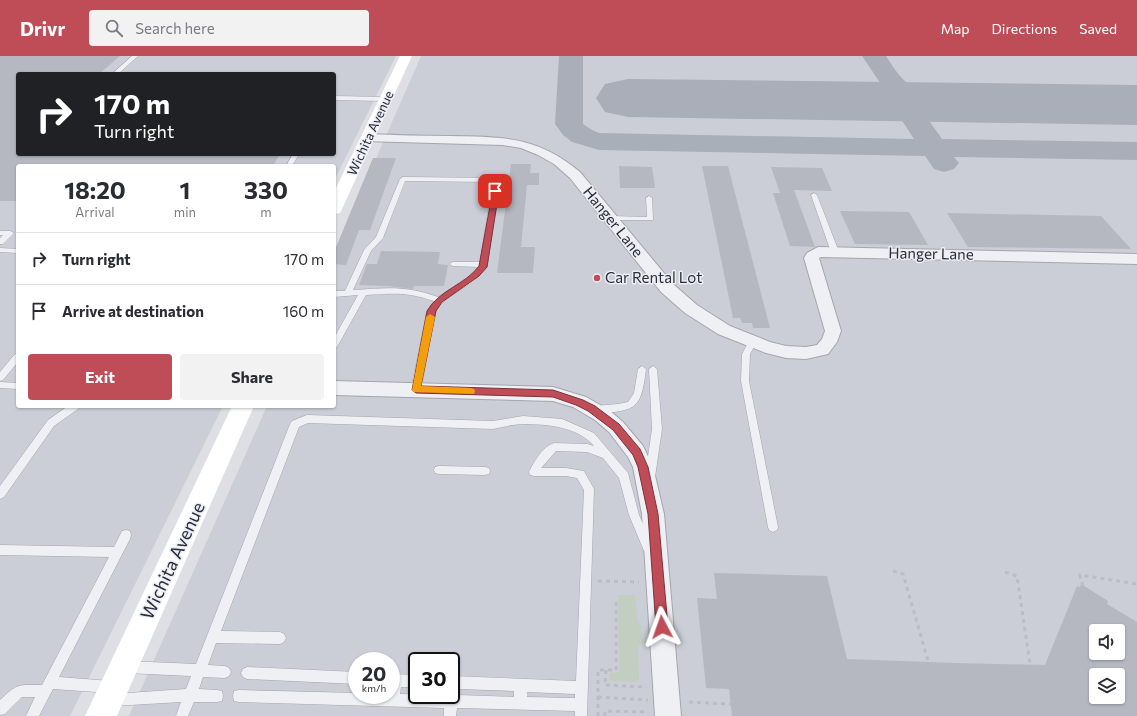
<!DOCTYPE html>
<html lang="en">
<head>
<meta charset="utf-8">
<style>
	body { margin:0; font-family:Commissioner,sans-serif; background:#f2f2f3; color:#2b2b33; height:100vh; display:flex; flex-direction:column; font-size:15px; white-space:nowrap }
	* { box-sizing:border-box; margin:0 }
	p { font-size:13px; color:#7c7c81 }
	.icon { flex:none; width:22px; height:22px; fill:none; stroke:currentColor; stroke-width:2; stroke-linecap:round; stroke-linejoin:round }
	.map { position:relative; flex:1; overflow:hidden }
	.side { position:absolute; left:16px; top:108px; width:320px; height:244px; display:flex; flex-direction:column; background:#fff; border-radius:4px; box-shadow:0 1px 3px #0004 }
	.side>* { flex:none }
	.guide { position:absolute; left:16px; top:16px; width:320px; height:84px; border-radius:4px; box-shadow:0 1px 3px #0004; background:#202124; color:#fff; overflow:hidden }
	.tools { position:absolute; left:1089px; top:568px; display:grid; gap:8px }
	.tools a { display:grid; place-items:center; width:36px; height:36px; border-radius:4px; background:#fff; box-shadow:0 1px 3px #0004; font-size:20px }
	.speed { position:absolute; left:348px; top:596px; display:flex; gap:8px; font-size:20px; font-weight:700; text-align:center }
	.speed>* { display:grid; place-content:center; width:52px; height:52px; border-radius:50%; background:#fff; box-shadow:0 1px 3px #0004; line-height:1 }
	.speed small { font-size:10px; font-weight:400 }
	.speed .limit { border:2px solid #111; border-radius:6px; background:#fff; color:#111 }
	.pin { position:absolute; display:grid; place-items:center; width:34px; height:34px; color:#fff; margin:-17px; border-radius:8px; box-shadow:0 2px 6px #0006 }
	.me { position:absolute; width:44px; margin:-22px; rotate:356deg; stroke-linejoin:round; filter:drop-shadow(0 0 3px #0008) }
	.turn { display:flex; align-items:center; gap:14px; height:84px; padding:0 12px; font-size:18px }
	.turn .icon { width:52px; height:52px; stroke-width:2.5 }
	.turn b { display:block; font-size:28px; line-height:34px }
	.eta { display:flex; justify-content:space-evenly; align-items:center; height:68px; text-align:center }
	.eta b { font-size:24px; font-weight:700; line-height:28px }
	.cta { display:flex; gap:8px; margin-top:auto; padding:8px 12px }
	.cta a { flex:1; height:46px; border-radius:4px; background:#bf4d57; color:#fff; font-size:16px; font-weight:700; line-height:46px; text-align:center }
	.cta a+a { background:#f2f2f3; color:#2b2b33 }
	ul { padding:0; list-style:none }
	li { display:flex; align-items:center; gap:12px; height:52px; padding:0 12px; border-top:1px solid #e1e1e2 }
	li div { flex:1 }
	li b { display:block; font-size:15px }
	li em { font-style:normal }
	header { display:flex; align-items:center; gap:24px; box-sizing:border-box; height:56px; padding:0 20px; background:#bf4d57; color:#fff }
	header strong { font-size:19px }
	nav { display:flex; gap:22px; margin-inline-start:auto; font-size:14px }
	.search { width:280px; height:36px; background:#f2f2f3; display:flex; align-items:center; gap:10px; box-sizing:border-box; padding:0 14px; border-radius:4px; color:#7c7c81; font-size:15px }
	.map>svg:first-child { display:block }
	.built { fill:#cbced6; fill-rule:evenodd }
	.green { fill:#c2cebf }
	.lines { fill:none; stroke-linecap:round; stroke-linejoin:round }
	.taxiway { fill:#aaaeb9; fill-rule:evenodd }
	.runway { fill:#aaaeb9; fill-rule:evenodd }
	.building { fill:#b5b8c1; fill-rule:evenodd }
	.lane-casing { stroke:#a3a6ae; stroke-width:1 }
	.street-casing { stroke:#a3a6ae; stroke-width:2 }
	.path { stroke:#bbbdc4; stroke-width:3; stroke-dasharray:4 4; stroke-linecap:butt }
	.lane { fill:#eff0f4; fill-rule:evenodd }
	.street { fill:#eff0f4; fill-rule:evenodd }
	.secondary { fill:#fff; fill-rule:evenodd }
	.route { fill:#bf4d57; stroke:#7c3239 }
	.slow { fill:#f59e0b }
	.poi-dot { fill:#bf4d57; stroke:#eceef3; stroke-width:1.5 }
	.labels { text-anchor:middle; stroke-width:3; stroke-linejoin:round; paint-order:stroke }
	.far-street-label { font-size:13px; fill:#282d3a; stroke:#eceef3 }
	.street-label { font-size:15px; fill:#282d3a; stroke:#eceef3 }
	.poi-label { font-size:15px; fill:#282d3a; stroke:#eceef3; text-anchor:start }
	.near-street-label { font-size:18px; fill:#282d3a; stroke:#eceef3 }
</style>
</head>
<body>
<header>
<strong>Drivr</strong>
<div class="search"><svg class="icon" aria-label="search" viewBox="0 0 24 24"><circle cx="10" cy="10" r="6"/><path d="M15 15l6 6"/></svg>Search here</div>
<nav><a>Map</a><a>Directions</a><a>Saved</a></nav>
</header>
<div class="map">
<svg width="1137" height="660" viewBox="0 0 1137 660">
	<rect width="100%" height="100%" fill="#dddfe5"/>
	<g class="built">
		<path d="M0,0H396L334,125V110H18V350H223L70,660H0ZM18,18H334V98H18Z"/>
		<path d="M421,0H1137V660H129L267,350H334V198ZM1096,575H1118V597H1096ZM357,605H391V639H357ZM417,605H451V639H417ZM1096,619H1118V641H1096Z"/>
	</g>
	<polygon class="green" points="618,539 635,539 638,566 641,569 643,587 638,589 639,624 636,624 637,626 610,625 610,617 619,616"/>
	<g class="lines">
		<path class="taxiway" d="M559,0H583V68L592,74L599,77L914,83L901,63L887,56L859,51L855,45L859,39L868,37L895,42L885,34L862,0H886C895,14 905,30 922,35C931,38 941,38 950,40L954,46L950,52L941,54L914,49L920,52L942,83L1137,86V104L954,101L959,107L954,113L944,116L934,113L925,100L599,94L572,86L563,79L555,68Z"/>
		<polygon class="runway" points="628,23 1137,29 1137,69 628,61 605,56 596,42 605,28"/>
	</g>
	<g class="building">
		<polygon points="0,0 120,0 99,18 18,18 18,98 280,98 273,110 18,110 18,145 0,145"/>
		<polygon points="373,102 396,102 370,174 359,174 346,209 334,208 334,196"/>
		<polygon points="511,108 531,108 530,117 539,117 539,129 527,129 521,191 535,191 533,217 497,217"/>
		<polygon points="619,110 652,111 655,132 620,132"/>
		<polygon points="702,110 728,110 770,272 753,272 752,267 742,267 740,262 733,262"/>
		<polygon points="771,111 822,112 832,135 794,134 815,191 790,190 773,137 780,137"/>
		<polygon points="840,155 909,156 928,189 855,188"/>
		<polygon points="947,157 1101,160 1131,193 968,191"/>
		<polygon points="381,195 440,196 438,208 448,209 444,230 414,230 413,233 388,230 359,229 367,208 377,208"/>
		<path d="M714,517L827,520L847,603L956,607L1045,609L1077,530L1080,531L1081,528L1108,545L1107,548L1137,566V660H732L729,633L706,632L697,542L717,543ZM1096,575H1118V597H1096ZM1096,619H1118V641H1096Z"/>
	</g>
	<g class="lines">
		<g class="lane-casing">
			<g id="lane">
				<polygon points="132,0 138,0 118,18 112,18"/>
				<polygon points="334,40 385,41 388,43 385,45 334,44"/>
				<polygon points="293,98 299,98 292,110 286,110"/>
				<path d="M403,121L497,122L500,124L487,211C473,231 449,236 435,255L421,334L419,336H413L411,334L427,255L434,245C407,236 394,237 366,239L337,291L334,292V282L358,239L334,241V235H345L364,194L376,181L400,123ZM405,125L493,126L480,206H453L449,208L453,210L479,211L474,217L438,241C405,229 386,232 353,234L371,195L383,182Z"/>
				<polygon points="814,137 817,139 839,196 838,198 835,198 831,196 811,139"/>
				<polygon points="649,140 652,142 653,164 610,164 607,162 610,160 647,161 646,142"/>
				<polygon points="0,175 10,175 14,177 3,188 0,188 0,182 3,179 0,179"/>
				<polygon points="0,192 18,193 18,197 0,196"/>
				<polygon points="753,282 757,285 750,298 749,325 778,471 777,474 773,476 769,474 768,471 741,325 742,298 750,283"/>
				<polygon points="18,297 18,306 3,324 0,325 0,316 15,298"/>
				<path d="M642,310L646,313C641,356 635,354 594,358L591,357L589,354L591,351L594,350L618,348L628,346L634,337L638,313Z"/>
				<polygon points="653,310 657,313 662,373 655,421 654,424 650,425 646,424 645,421 652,373 649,313"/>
				<polygon points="0,326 18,327 18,333 0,332"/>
				<polygon points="68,350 80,350 78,353 54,370 4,441 0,443 0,430 48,364"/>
				<path d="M307,359L493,365L523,360L562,363L594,377L628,417L639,459L653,491L652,495L648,496L644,495L629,459L619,422L603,402L587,396L556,395L541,412H566L584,415L594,433L587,660H575V655L457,652L456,660H444V652L239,646L234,645L233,640L234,635L239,634L357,637V639H391V618L417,619V631H401L400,638L451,639V620L576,625L584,434L577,422L566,420H534L530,419L529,416C534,406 542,391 554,387L587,388L594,390C578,371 548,368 524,368C514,368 503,371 493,373L308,367L299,371L221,575L280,576L284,578L286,582L284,586L280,588L216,587L208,609L225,610L229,612L231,616L229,620L225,622L203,621L199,633L217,634L222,635L223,640L222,645L217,646H194L188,660H176L181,646L113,650L108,649L107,644L108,639L113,638L186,633L191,620L126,617L122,615L120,611L122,607L126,605L196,608L290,368L292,365ZM459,633L514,635V641L458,639ZM527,636L575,638V642L527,641Z"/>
				<polygon points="439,410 485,411 489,412 490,415 489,418 485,419 439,418 435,417 434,414 435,411"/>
				<path d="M126,474L130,475L131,479L130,483L59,621L111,625L115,627L117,631L115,635L111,637L53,633L39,660H26L35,641H22L5,658L0,659V644C18,627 17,629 42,629L109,501L0,499V489L114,491L122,475Z"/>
				<polygon points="247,611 357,616 357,628 247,623 243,621 241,617 243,613"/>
			</g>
		</g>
		<g class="street-casing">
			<g id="street">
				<path d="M367,78C395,79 422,80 450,80C503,81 537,80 580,116L673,228L697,249L730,270L770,286L786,290L806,291L817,289L822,283L825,275L804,202L807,197L818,191L1137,198V208L821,201L819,202L841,275L837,286L828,298L806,303L786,302L766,297L718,278L685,257L661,236L570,122L554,108L538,99L521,92L503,89L363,85L361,82L363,79Z"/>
				<polygon points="334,325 553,331 586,341 609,354 623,366 643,390 653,411 664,458 681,660 655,660 642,458 633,411 628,401 609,376 595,364 573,351 553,345 334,339"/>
			</g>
		</g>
		<g class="path">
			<polyline points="893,515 903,518 928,605"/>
			<polyline points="1005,516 1017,520 1030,608"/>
			<polyline points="598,525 639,526"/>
			<polyline points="1083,530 1080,519 1137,528"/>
			<polyline points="606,614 605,629 645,631"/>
			<polyline points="598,641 648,644"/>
			<polyline points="689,646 731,648"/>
			<polyline points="598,660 598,614 616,614 616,542"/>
			<polyline points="605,660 605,655 646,656"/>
		</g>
		<use href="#lane" class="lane"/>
		<use href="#street" class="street"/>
		<g class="secondary">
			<polygon points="400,0 412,0 342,153 340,157 334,158 334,136"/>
			<polygon points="232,350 254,350 117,660 85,660"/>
		</g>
	</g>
	<path class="route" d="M493,133L499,135L487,211L479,220L442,246L436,255L421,330L553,334L583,344L595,350L619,368L640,393L648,411L658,458L668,571L666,576L662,577L658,576L656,571L648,458L638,411L633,399L613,374L588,355L576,349L553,341L416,337L412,334L427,255C439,234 465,229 479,210Z"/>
	<polygon class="slow" points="430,258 435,261 421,330 471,332 474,333 475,335 474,338 413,336 412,334 426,261"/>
	<circle class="poi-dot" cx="597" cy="222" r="4"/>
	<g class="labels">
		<g class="far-street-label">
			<text transform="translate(370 77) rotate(-65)" y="5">Wichita Avenue</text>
		</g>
		<g class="street-label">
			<text transform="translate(613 166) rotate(51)" y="5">Hanger Lane</text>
			<text transform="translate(931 198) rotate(1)" y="5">Hanger Lane</text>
		</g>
		<g class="poi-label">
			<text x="605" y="227">Car Rental Lot</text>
		</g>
		<g class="near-street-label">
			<text transform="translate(173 505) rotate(-65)" y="6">Wichita Avenue</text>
		</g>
	</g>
</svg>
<div class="tools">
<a><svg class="icon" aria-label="sound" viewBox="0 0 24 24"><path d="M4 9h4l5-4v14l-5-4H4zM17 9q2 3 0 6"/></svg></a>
<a><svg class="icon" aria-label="layers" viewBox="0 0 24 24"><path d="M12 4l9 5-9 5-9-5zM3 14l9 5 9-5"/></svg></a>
</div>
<div class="speed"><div>20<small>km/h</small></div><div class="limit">30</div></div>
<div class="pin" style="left:495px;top:135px;background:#d93025"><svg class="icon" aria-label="arrive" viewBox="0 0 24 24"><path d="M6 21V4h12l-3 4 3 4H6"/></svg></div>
<svg class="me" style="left:662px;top:571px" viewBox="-20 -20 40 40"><path d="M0-17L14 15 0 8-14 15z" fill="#bf4d57" stroke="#fff" stroke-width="4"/></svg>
<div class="guide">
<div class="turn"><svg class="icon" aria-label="right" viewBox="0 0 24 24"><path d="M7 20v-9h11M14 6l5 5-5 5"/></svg><div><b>170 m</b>Turn right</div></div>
</div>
<section class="side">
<div class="eta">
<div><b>18:20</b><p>Arrival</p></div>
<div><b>1</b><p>min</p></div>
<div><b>330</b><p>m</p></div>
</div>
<ul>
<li><svg class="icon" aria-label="right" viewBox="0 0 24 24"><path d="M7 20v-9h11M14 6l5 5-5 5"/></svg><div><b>Turn right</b></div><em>170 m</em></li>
<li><svg class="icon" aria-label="arrive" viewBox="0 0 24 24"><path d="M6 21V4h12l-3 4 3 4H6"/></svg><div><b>Arrive at destination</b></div><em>160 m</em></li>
</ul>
<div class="cta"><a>Exit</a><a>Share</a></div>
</section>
</div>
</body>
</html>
